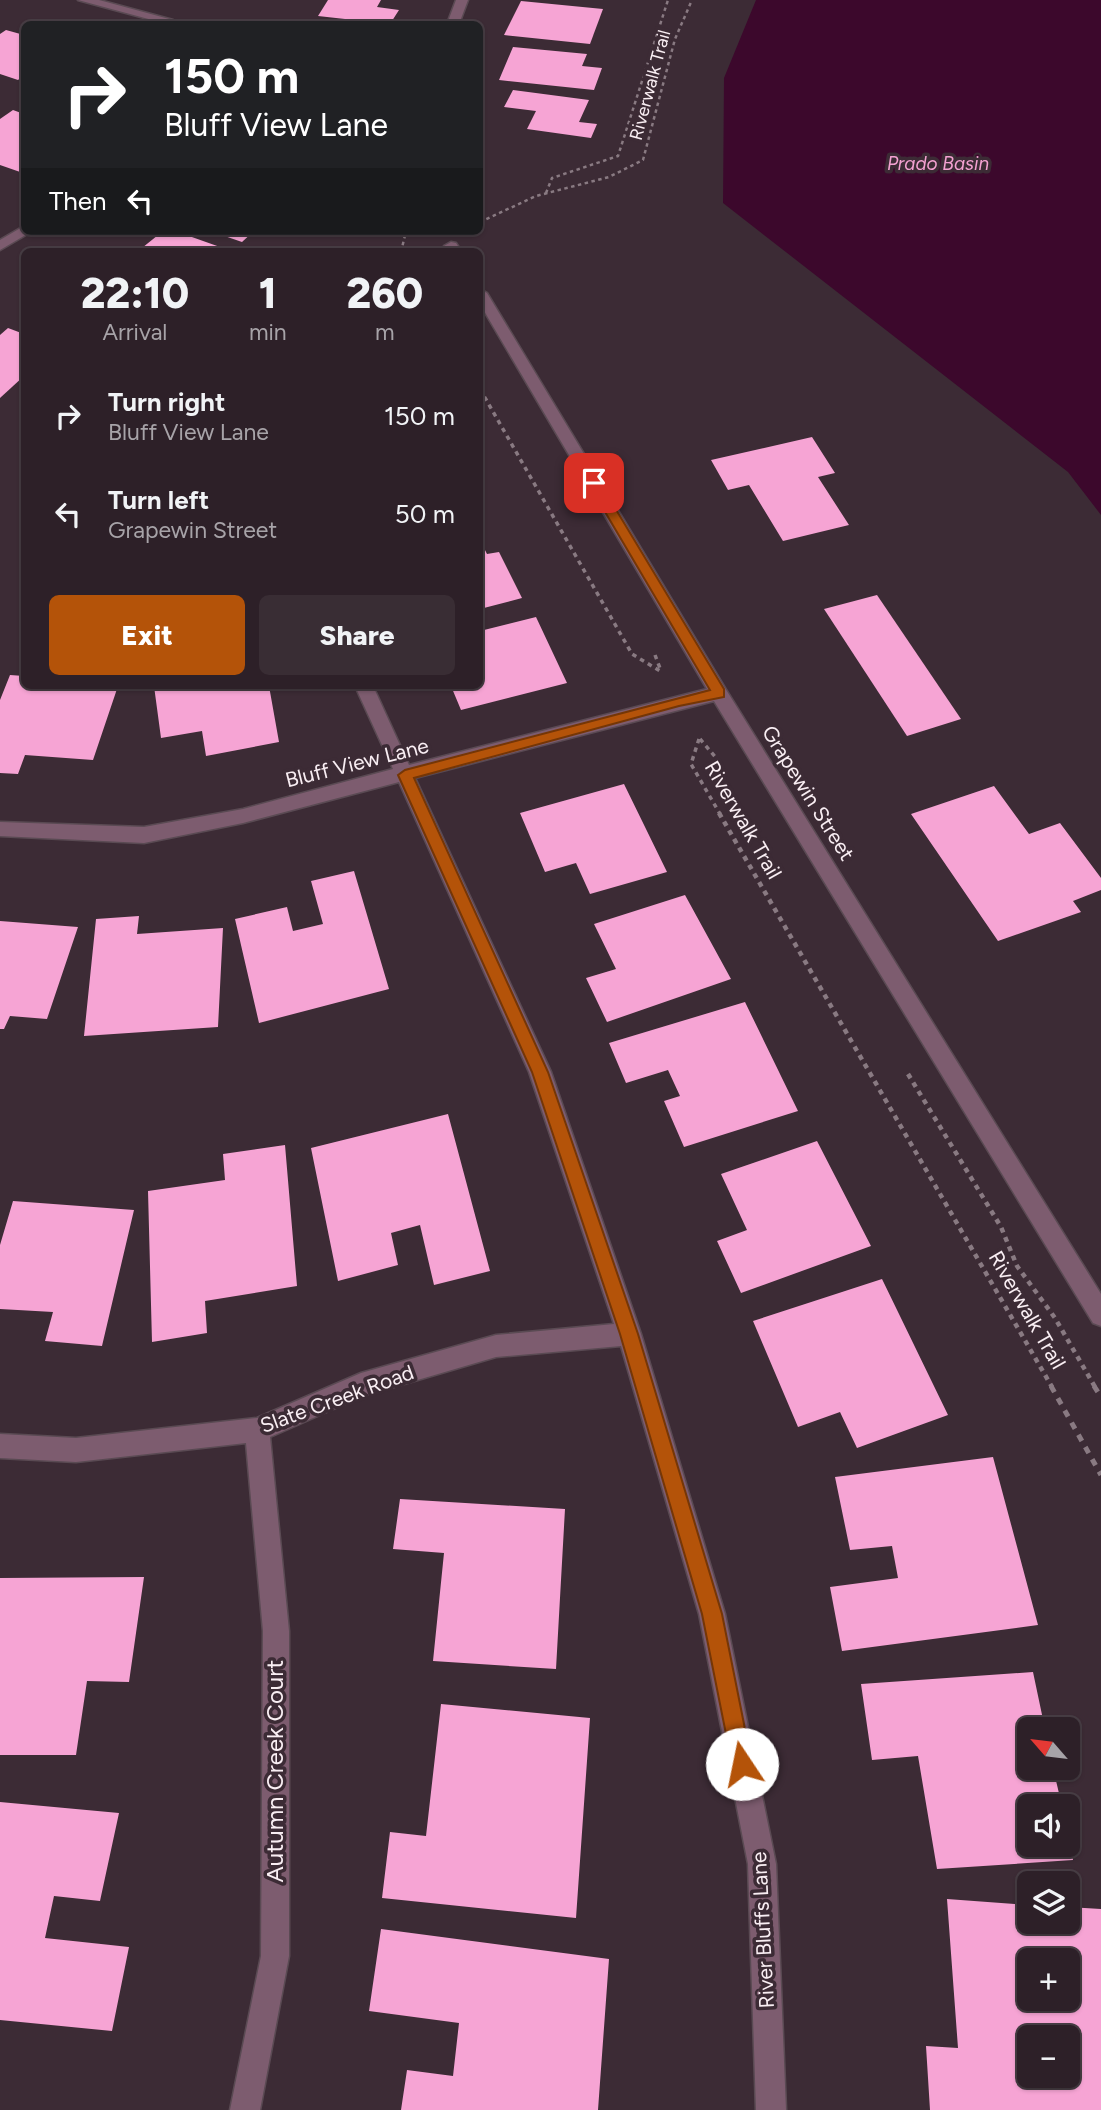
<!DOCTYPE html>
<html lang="en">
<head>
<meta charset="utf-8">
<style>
	body { margin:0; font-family:Figtree,sans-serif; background:#392d34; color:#f1f3f6; height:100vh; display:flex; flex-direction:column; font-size:26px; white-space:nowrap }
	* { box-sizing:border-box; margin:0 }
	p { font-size:23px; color:#a7a3a8 }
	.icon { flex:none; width:38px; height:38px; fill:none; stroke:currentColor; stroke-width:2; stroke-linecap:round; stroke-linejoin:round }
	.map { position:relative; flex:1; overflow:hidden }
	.details { position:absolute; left:21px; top:248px; width:462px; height:441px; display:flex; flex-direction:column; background:#2d2028; border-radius:10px; box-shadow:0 2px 5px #0004,0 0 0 2px #483e45 }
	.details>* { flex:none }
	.top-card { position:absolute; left:21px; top:21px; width:462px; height:214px; border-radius:10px; box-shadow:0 2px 5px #0004,0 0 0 2px #483e45; background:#202124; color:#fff; overflow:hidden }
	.needle { width:46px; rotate:298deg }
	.controls { position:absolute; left:1017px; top:1717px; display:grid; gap:14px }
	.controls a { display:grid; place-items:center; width:63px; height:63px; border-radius:10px; background:#2d2028; box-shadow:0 2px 5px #0004,0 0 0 2px #483e45; font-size:35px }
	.pin { position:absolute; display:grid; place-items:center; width:60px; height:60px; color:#fff; margin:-30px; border-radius:14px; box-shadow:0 4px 10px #0006 }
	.me { position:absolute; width:77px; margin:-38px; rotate:349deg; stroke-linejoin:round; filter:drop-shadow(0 0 5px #0008) }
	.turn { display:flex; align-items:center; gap:24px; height:147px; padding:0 28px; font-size:32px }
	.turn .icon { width:91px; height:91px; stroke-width:2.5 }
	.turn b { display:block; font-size:49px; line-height:60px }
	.then { display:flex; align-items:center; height:66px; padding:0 28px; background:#0003; gap:14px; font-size:26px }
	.eta { display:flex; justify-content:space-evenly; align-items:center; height:119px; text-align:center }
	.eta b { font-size:42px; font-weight:800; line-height:49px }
	.primary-button { display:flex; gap:14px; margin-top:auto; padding:14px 28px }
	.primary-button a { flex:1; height:80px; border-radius:10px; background:#b45309; color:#fff; font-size:28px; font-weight:800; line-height:80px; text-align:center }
	.primary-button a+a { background:#392d34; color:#f1f3f6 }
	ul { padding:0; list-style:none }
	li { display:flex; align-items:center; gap:21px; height:98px; padding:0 28px }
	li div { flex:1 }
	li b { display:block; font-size:26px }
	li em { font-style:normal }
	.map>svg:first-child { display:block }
	.water { fill:#3c082c }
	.building { fill:#f6a4d4; fill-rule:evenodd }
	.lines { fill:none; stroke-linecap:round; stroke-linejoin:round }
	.minor-casing { stroke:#5a4a53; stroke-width:3 }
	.path-far3 { stroke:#897a82; stroke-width:2.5; stroke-dasharray:3.5 3.5; stroke-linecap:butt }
	.path-far2 { stroke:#897a82; stroke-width:3.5; stroke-dasharray:4.5 4.5; stroke-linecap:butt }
	.path-far1 { stroke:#897a82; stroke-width:4.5; stroke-dasharray:5 5; stroke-linecap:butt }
	.path { stroke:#897a82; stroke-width:5; stroke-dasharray:7 7; stroke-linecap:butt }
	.minor { fill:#7d5c6f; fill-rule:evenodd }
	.route { fill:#b45309; stroke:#753606; stroke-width:2 }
	.labels { text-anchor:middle; stroke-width:7; stroke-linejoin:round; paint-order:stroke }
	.far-street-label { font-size:18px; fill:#f9eef3; stroke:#3c2b35 }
	.far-water-label { font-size:19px; font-style:italic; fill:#f4a1d2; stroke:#3c2b35 }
	.street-label { font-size:21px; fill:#f9eef3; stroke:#3c2b35 }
	.near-street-label { font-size:24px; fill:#f9eef3; stroke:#3c2b35 }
</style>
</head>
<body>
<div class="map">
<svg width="1101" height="2110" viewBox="0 0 1101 2110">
	<rect width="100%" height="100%" fill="#3c2b35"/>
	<polygon class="water" points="756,0 1101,0 1101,515 1068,472 723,203 724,78"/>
	<g class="building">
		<polygon points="328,0 381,0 377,7 399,10 390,24 318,16"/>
		<polygon points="521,1 603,9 590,44 504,35"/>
		<polygon points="6,30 24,35 24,75 18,80 0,74 0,34"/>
		<polygon points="513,47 587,54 582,66 602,68 594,90 499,80"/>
		<polygon points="513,90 589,100 579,122 597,124 591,138 527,129 536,111 504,107"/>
		<polygon points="13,110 24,114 23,173 0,165 0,119"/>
		<polygon points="163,231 175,231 220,247 213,252 137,252"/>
		<polygon points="210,231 254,231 242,242"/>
		<polygon points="8,328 24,334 24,376 0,398 0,335"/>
		<polygon points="812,437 835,473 818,477 849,525 783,541 749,485 728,490 711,460"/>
		<polygon points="480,540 487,554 499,552 522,598 480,609"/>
		<polygon points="877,595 961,719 907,736 824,609"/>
		<polygon points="536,617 567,683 461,710 451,686 480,686 480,631"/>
		<polygon points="10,675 24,676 24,686 118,686 93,760 25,755 18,774 0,773 0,700"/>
		<polygon points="154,686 269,686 279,742 206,756 202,731 161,738"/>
		<polygon points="624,784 667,872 590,894 576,863 545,872 520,813"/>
		<polygon points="994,786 1029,834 1060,823 1101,878 1101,890 1073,901 1081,912 998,941 911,814"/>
		<polygon points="354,871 389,989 259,1023 235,919 287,907 293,931 323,924 311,881"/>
		<polygon points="685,895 731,979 607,1022 586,978 616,969 594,924"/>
		<polygon points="139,916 137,934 223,928 218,1027 84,1036 96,919"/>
		<polygon points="0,921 78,927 47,1019 10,1016 4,1029 0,1029"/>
		<polygon points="745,1002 798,1111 684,1147 664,1101 680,1096 668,1070 626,1083 609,1043"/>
		<polygon points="448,1114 490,1271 434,1285 420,1225 391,1233 398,1265 338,1281 311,1148"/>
		<polygon points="817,1141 871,1246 741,1293 717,1241 747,1230 721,1174"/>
		<polygon points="285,1145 297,1286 205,1301 207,1333 152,1342 148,1191 225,1180 223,1154"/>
		<polygon points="13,1201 134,1210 102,1346 45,1341 53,1312 0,1309 0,1245"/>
		<polygon points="882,1279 948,1415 857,1448 840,1412 798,1427 753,1321"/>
		<polygon points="993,1457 1038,1625 842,1651 830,1587 898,1578 892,1546 850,1550 835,1477"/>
		<polygon points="400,1499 565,1509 556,1669 433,1661 444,1553 393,1549"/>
		<polygon points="144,1577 129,1682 87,1681 76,1755 0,1755 0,1578"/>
		<polygon points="1033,1672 1045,1729 1029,1729 1029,1768 1053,1768 1062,1806 1029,1806 1029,1844 1070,1844 1073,1860 937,1869 918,1756 872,1760 861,1684"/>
		<polygon points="441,1704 590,1718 576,1918 382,1898 390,1832 426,1836"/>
		<polygon points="0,1802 119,1813 100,1901 54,1896 45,1938 129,1947 112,2031 0,2020"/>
		<path d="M947,1899L1029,1905V1922H1068V1907L1101,1909V2110H930L926,2046L958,2048ZM1029,1960H1068V1998H1029ZM1029,2037H1068V2076H1029Z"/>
		<polygon points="381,1929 609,1959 598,2110 401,2110 407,2070 453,2076 459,2023 369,2011"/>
	</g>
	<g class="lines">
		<g class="minor-casing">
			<g id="minor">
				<polygon points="78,0 99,0 173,20 167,24"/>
				<polygon points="456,0 468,0 459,24 447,24"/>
				<polygon points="24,226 24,231 30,231 29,233 0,250 0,240"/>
				<polygon points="451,242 456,243 462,252 448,252 444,246"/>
				<polygon points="480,289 487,293 725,688 1101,1294 1101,1326 1093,1323 714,701 415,778 551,1072 641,1334 725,1614 776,1864 786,2110 756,2110 748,1864 699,1614 621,1346 496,1357 363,1396 270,1437 289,1631 289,1956 260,2110 230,2110 261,1956 263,1631 246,1443 76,1462 0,1458 0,1434 76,1438 257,1418 361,1373 496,1335 614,1324 529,1072 399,782 243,823 144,843 0,836 0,822 144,827 243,809 393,769 355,686 373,686 409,765 707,689 480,304"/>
			</g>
		</g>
		<g class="path-far3">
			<polyline points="546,193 552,178 618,156 668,0"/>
			<polyline points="480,222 536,196 609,177 643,160 675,39 692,0"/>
			<polyline points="401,252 406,231"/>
		</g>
		<g class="path-far2">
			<polyline points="480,389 632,654 660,671"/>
			<polyline points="655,655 661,671"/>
			<polyline points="699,739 691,764 720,814"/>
			<polyline points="700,739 717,759"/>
		</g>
		<g class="path-far1">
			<polyline points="719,813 1052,1387"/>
			<polyline points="908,1074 1001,1227 1017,1266 1055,1318 1095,1387"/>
		</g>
		<g class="path">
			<polyline points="1051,1386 1101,1475"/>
			<polyline points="1094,1386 1101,1397"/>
		</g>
		<use href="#minor" class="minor"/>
	</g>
	<polygon class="route" points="594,479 600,483 724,689 724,697 679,706 414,778 548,1072 638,1334 722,1614 752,1764 749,1772 742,1775 735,1772 732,1764 702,1614 620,1334 532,1072 398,775 405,770 710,690 588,483"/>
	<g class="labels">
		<g class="far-street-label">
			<text transform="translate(650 85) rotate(-75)" y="6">Riverwalk Trail</text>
		</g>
		<g class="far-water-label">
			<text x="938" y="170">Prado Basin</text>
		</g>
		<g class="street-label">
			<text transform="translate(357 763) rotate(-14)" y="7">Bluff View Lane</text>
			<text transform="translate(808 793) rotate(58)" y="7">Grapewin Street</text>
			<text transform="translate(743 820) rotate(60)" y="7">Riverwalk Trail</text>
			<text transform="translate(1027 1310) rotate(60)" y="7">Riverwalk Trail</text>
			<text transform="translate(337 1399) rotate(-20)" y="7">Slate Creek Road</text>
			<text transform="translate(763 1930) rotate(-93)" y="7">River Bluffs Lane</text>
		</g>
		<g class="near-street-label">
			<text transform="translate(275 1771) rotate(-90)" y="8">Autumn Creek Court</text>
		</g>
	</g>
</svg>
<div class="controls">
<a><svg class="needle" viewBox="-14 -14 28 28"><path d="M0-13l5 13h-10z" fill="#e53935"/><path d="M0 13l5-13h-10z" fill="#a7a3a8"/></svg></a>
<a><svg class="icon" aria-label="sound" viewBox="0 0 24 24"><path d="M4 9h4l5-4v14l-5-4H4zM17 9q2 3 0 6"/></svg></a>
<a><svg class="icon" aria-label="layers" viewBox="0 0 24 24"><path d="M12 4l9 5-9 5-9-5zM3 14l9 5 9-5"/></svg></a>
<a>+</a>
<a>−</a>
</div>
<div class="pin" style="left:594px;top:483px;background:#d93025"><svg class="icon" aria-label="arrive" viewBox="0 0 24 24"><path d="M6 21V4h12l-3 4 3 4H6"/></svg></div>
<svg class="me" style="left:742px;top:1764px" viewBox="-20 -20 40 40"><circle r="19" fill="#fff"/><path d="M0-13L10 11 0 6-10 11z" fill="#b45309"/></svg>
<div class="top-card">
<div class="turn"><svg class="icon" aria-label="right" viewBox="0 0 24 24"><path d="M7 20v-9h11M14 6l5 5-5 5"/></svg><div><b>150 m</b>Bluff View Lane</div></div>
<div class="then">Then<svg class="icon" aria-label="left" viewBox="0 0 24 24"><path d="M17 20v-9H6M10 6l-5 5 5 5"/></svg></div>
</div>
<section class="details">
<div class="eta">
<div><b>22:10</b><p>Arrival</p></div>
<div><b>1</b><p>min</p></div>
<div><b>260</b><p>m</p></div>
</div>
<ul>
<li><svg class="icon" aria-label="right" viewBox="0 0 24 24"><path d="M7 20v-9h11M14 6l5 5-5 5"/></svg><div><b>Turn right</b><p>Bluff View Lane</p></div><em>150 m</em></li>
<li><svg class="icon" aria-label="left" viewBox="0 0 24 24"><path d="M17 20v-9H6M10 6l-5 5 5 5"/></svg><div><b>Turn left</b><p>Grapewin Street</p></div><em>50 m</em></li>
</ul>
<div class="primary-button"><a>Exit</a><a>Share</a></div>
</section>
</div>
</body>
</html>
